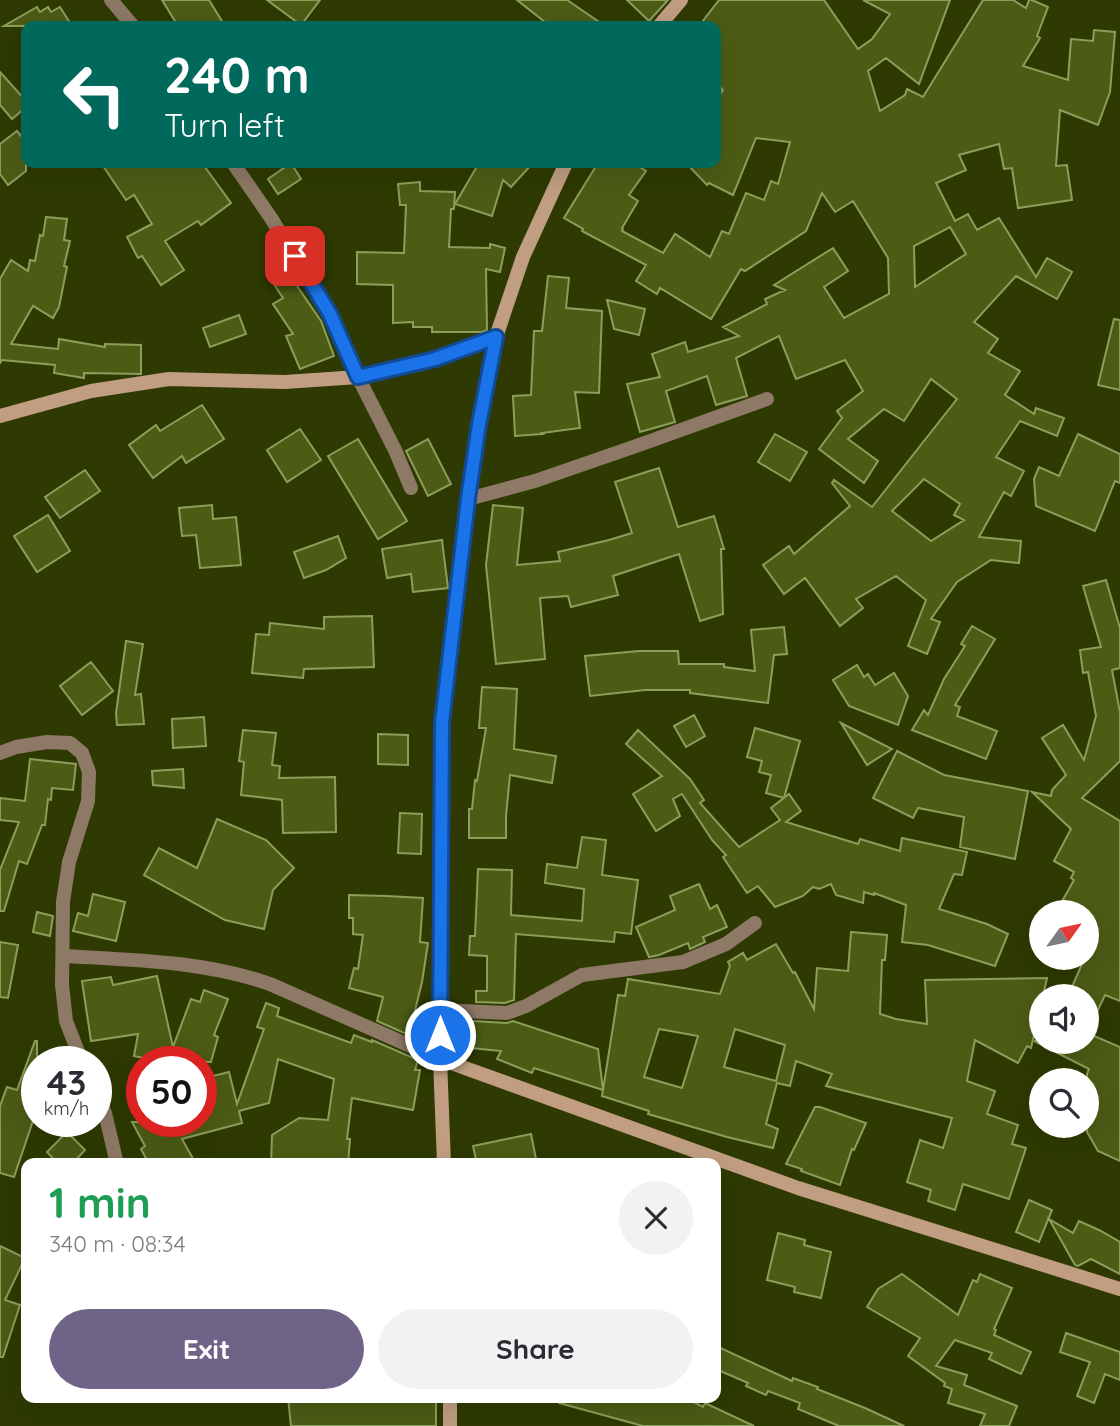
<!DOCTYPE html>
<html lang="en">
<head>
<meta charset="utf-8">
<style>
	body { margin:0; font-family:Quicksand,sans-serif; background:#f2f2f3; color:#2b2b33; height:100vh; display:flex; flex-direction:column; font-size:26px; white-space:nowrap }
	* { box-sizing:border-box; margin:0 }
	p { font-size:23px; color:#7c7c81 }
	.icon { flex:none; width:38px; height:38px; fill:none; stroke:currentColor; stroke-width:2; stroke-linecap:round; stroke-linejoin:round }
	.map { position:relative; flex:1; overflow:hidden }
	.drawer { position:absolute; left:21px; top:1158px; width:700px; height:245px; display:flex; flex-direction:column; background:#fff; border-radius:14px; box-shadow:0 7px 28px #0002 }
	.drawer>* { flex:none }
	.top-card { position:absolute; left:21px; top:21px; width:700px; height:147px; border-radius:14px; box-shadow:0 7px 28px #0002; background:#00695c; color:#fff; overflow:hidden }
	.needle { width:46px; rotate:57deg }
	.tools { position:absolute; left:1029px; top:900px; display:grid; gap:14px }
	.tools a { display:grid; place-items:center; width:70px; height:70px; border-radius:50%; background:#fff; box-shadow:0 7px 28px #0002; font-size:35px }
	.speed { position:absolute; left:21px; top:1046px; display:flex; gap:14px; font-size:35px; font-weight:700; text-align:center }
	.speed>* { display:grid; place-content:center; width:91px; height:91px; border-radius:50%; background:#fff; box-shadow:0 7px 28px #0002; line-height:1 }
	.speed small { font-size:18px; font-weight:400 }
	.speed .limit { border:10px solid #d22; background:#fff; color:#111 }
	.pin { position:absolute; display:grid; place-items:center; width:60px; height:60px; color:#fff; margin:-30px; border-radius:14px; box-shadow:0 4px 10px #0006 }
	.me { position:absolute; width:77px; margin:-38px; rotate:0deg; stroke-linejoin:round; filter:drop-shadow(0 0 5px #0008) }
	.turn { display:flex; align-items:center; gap:24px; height:147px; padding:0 28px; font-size:32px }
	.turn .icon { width:91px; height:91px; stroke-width:2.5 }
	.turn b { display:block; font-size:49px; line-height:60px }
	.round { display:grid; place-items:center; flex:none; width:74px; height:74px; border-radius:37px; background:#f2f2f3 }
	.summary { display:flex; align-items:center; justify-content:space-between; height:119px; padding:0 28px }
	h1 { font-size:42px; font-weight:700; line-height:52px; color:#1e9e55 }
	.action { display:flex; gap:14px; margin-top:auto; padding:14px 28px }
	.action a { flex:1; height:80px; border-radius:42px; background:#706388; color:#fff; font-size:28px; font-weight:700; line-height:80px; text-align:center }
	.action a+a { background:#f2f2f3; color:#2b2b33 }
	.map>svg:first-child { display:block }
	.building { fill:#4c5c15; stroke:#8c9f5a; stroke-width:2; fill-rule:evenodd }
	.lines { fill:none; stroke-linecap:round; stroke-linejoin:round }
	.street { stroke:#8e7866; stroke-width:14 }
	.secondary { stroke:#c19e81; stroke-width:14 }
	.route-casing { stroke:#114b97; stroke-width:18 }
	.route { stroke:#1a73e8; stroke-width:12 }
</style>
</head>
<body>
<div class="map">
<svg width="1120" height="1426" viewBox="0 0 1120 1426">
	<rect width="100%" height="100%" fill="#2e3a02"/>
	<g class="building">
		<polygon points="162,0 209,0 225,26 178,26"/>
		<polygon points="267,0 320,0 301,25"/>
		<polygon points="517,0 567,0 605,26 550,26"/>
		<polygon points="627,0 668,0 649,21"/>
		<path d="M719,0H824L858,49L872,39L890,14L863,0H950L919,84L886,58L868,71L880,111L905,95L907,89L923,97L983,0H1013L1026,8L1029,0H1032L1048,7L1037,36L1040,38L1023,66L1068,80L1071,39L1093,41L1094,30L1115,32L1110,92L1098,125L1060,110L1056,166L1067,165L1072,200L1018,208L1012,168L1004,169L999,144L959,155L966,170L936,183L955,221L968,214L977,230L999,218L1036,277L1047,258L1072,272L1057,299L1016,276L974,322L998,339L988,353L1020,371L1005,395L1034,414L1036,408L1064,418L1057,436L1020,421L996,457L1024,471L1011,496L1004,492L979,537L1021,541L1019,563L991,560L957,582L931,619L940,622L927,654L908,646L926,600L896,576L856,599L863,608L840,626L805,578L784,594L763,565L789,546L794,554L850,506L832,483L834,480L872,507L957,399L931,379L904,421L884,409L848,439L878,461L864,483L819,449L842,418L837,411L863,391L845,360L796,379L779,336L736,358L747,396L716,405L707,376L666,391L675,422L640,432L627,384L660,377L652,354L685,342L688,352L739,336L723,327L767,304L765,299L785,290L774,285L833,248L848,271L824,287L844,318L889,294L888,258L853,201L835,212L822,193L806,231L745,271L741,269L711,319L660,288L657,294L636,281L646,265L582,231L583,229L564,218L598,163H634L646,171L629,195L638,201L622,228L623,229L622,231L663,253L675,234L710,257L722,231L729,234L746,193L764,200L771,181L778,184L790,142L756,138L733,195L709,183L707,185L686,163H716V100L723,90L716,83V26H699ZM950,227L966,254L915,287L914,246ZM924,479L960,504L954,515L964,520L931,541L892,511Z"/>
		<polygon points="37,7 40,12 48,7 51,12 60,7 72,26 4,26"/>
		<polygon points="0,72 26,101 26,107 12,119 0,105"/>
		<polygon points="17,131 26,142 26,171 8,185 0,174 0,144"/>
		<polygon points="101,163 202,163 231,203 201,225 198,221 165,241 184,270 161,285 142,256 138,258 127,237 152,224 134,195 126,200"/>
		<polygon points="291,163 301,179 278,194 268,179"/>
		<polygon points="479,163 533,163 511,187 503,180 492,216 455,204"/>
		<polygon points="420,182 420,191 455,192 454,209 451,209 449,247 490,248 490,244 505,248 500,272 486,269 487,330 482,332 432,332 432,327 413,327 413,322 393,323 393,285 357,284 357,252 404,253 406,205 400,205 398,184"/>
		<polygon points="46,217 67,219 64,240 70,241 64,266 67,267 59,307 53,318 33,306 11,344 58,349 59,339 105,347 105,344 141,345 141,374 84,373 84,378 54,373 55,365 2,360 0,363 0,279 11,260 28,271 30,260 35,261 40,235 43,236"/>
		<polygon points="284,267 321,321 334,356 300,369 286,336 293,334 273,304 283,298 269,277"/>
		<polygon points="548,276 569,278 566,308 602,311 599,393 575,392 580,428 542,433 543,434 515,436 513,396 531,395 534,331 542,331"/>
		<polygon points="607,300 645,309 639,335 614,329"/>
		<polygon points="239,315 246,334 210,347 203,328"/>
		<polygon points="1114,319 1120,320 1120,390 1098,385"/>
		<polygon points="202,405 224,439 186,463 182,456 153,478 129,445 156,425 160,431"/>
		<polygon points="300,429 321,460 287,482 267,450"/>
		<polygon points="775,434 807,452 790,481 758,462"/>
		<polygon points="1078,434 1120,454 1120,483 1115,481 1095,531 1036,506 1034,479 1039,467 1059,476"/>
		<polygon points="358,439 407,521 378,539 328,456"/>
		<polygon points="428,439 451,484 428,496 406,451"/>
		<polygon points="659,468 678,527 714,516 724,549 721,549 723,614 700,621 679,554 613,576 618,595 571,607 568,596 540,598 545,659 496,664 486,565 493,505 523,508 517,565 560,561 558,552 609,540 632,533 615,482"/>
		<polygon points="85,470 100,491 60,518 45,497"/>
		<polygon points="212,505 213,519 236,517 241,565 200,568 196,535 182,536 179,508"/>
		<polygon points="48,515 70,551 37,572 14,536"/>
		<polygon points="338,536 346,558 326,570 304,578 294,552"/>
		<polygon points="442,540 448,588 413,592 411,574 387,578 382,549"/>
		<polygon points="1106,580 1120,628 1120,668 1112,670 1120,712 1120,761 1082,798 1120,821 1120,1001 1105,995 1087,1033 1120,1047 1120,1161 1098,1151 1087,1132 1087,1074 1089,1069 1034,1041 1087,1041 1087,996 1068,996 1085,957 1087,957 1087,953 1096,932 1087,928 1087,912 1056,912 1074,880 1071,878 1074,872 1054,861 1071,829 1032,792 1051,796 1052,790 1066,775 1042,738 1063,725 1084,760 1096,716 1088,672 1083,673 1080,650 1101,647 1083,586"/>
		<polygon points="372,616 374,667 304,669 303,678 252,673 256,634 269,635 270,623 324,629 324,617"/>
		<polygon points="972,626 995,639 955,705 960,707 957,716 997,731 986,759 912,730 924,710 928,715 944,679 965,646 961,644"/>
		<polygon points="784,627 787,654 774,655 768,703 690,693 690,690 645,690 590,696 585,656 639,651 678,651 679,664 724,664 724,667 755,671 751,630"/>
		<polygon points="126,641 143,644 135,695 141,694 144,724 117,725 116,713"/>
		<polygon points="91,662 113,691 82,715 60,686"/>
		<polygon points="857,665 864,677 868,674 875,685 894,673 908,696 898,725 849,706 833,680"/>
		<polygon points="482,687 517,689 514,749 556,756 552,783 510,775 506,816 506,838 469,838 469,809 472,809 475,780 477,781 486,728 479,728"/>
		<polygon points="694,715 705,736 686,747 674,726"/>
		<polygon points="204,717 206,746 173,748 172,719"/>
		<polygon points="841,723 892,749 867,765"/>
		<polygon points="755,728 800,741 784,798 766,793 771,775 759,772 762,761 747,757"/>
		<polygon points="243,730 276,733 272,765 280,766 279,778 335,777 336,832 283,833 282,800 241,795 244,762 239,761"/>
		<polygon points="638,730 690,779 704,800 700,803 739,847 780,820 771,808 789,794 801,811 786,822 858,844 860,839 900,851 902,838 967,852 962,875 954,874 939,909 987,924 1008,934 995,966 928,945 902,942 906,905 874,893 874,895 864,892 863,903 836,895 831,884 819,889 813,887 803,896 775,907 758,886 747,893 723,857 726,855 712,840 682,794 673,799 680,816 656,831 633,794 662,776 626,744"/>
		<polygon points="378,734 408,735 408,765 378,764"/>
		<polygon points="897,751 944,775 1028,791 1015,859 960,847 964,817 918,808 913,818 873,798"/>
		<polygon points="30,759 76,764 73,790 52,788 51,800 48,799 45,825 42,825 27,864 19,861 4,911 0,911 0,870 19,822 0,820 0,798 25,801"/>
		<polygon points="183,769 184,788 153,785 152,771"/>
		<polygon points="400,813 422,814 421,854 398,853"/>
		<polygon points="217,819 266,840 294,868 273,890 264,929 225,920 144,875 159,848 197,868"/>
		<polygon points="582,837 606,840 602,875 638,880 631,934 615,932 614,942 516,934 514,1000 505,1003 476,1002 476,991 487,991 487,956 469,955 470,936 475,936 478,869 512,870 511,915 582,921 584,889 545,883 547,864 577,868"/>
		<polygon points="699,884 710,909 717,905 727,927 703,937 705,942 690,949 688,943 659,955 649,957 636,927 675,910 670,896"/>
		<polygon points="93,894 125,902 116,941 73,931 78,913 88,916"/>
		<polygon points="349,895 387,896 423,898 420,942 428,943 422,982 409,1035 377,1021 383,997 349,988 354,968 358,969 363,935 353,934 353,918 349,918"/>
		<polygon points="37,912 53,916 50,936 33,932"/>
		<path d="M851,932L887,935L885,960H882L880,1014L896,1019L927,1024L925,980L1047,978L1043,996H1041V1005L1031,1048L1027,1046L1018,1063L975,1040L967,1081L995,1091L987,1114L1018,1125L1012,1144L1026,1148L1009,1199L963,1184L955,1210L928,1201L931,1190L907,1182L920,1140L943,1148L952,1118L826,1086L832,1074L796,1061L790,1086L777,1083L766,1124L778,1129L773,1148L727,1137L648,1114L649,1111L602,1096L603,1090L534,1068L532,1073L497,1059L501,1051L471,1048L473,1021L507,1023L513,1021L598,1049L603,1090L618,995L625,996L628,979L720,994L730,966L728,962L743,953L747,960L776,944L793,973L795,972L814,1009L817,968L848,971ZM659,1029L698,1036L682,1088L644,1077ZM735,1029L785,1045L776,1081L724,1067Z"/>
		<polygon points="0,942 18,945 8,998 0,997"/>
		<polygon points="157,976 173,1047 191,999 200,1002 204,990 228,999 214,1035 218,1037 211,1062 163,1062 134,1056 138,1034 91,1041 82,981 111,977 113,985"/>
		<polygon points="266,1003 279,1008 277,1016 351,1043 354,1035 372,1042 372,1040 418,1060 415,1070 420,1070 413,1110 352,1098 347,1139 350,1139 348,1164 271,1164 272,1135 299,1118 328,1120 334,1079 278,1059 269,1103 239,1111 242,1123 182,1139 196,1164 149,1164 141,1149 145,1146 132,1122 201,1122 201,1079 229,1072 237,1104 264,1029 257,1027"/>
		<polygon points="35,1041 37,1041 37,1109 14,1177 0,1173 0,1106 7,1087 17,1090"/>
		<polygon points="815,1107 820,1107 866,1123 854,1150 852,1149 840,1185 801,1171 802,1169 786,1164"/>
		<polygon points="67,1132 85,1150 72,1164 58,1164 47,1152"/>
		<polygon points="531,1134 537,1164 477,1164 473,1146"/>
		<polygon points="1029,1200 1052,1210 1039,1242 1016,1232"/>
		<polygon points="1049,1219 1073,1233 1079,1221 1099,1230 1120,1242 1120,1274 1091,1259 1078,1266 1075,1265"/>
		<polygon points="778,1233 805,1240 804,1245 831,1252 821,1298 794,1292 795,1287 767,1280"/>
		<polygon points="0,1246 25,1258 5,1300 20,1305 3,1357 0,1357"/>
		<polygon points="902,1274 958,1315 973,1280 977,1282 980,1274 1012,1288 994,1329 996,1330 994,1335 1031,1352 1021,1374 989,1359 992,1353 955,1340 936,1366 967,1375 964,1385 1017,1406 1009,1426 980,1426 985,1414 948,1403 952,1389 944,1386 945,1383 908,1356 920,1338 867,1307 878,1289"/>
		<polygon points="1066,1333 1120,1352 1120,1380 1105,1374 1094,1403 1077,1396 1090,1362 1060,1352"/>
		<polygon points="716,1346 792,1381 793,1378 818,1387 817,1389 865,1408 904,1426 839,1426 798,1409 800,1403 768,1391 766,1395 746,1386 748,1383 716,1369"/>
		<polygon points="288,1398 436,1398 436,1426 291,1426"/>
		<polygon points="560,1398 686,1398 703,1407 705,1403 754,1426 643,1426 559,1403"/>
	</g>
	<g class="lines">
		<g class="street">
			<polyline points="111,0 133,26"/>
			<polyline points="233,163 271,218 330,314 358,377 395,450 411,488"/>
			<polyline points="468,499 535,481 639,445 767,399"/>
			<polyline points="0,753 16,747 47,742 70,743 82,753 89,772 88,801 69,862 63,902 62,985 66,1021 82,1062"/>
			<path d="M64,956C133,960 204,961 270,984L440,1059"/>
			<polyline points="440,1010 507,1013 526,1006 582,975 683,962 726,944 755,923"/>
			<polyline points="96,1093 105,1113 117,1164"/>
		</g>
		<g class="secondary">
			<polyline points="659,26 681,0"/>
			<polyline points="0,416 91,391 169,379 285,382 358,377 435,359 496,337"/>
			<polyline points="440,1059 798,1188 1120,1289"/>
			<polyline points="444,1164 440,1059 442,722 468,499 479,424 496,337 523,257 566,163"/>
			<polyline points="450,1398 450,1426"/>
		</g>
	</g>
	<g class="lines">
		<g class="route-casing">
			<polyline id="route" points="295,256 330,314 358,377 435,359 496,337 479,424 468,499 442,722 440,1035"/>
		</g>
		<use href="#route" class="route"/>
	</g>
</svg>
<div class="tools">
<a><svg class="needle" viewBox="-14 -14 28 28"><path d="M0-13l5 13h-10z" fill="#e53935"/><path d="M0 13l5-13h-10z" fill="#7c7c81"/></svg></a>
<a><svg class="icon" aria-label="sound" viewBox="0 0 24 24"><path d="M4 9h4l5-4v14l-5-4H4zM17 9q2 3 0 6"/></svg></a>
<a><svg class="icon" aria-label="search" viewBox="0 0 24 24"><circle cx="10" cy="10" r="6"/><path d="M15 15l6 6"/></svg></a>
</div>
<div class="speed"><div>43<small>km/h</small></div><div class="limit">50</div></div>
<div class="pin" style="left:295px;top:256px;background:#d93025"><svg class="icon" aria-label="arrive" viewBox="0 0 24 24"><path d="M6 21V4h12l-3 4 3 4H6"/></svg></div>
<svg class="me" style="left:440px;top:1035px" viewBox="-20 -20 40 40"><circle r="17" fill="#1a73e8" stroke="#fff" stroke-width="3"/><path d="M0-11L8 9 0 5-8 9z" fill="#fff"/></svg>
<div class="top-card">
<div class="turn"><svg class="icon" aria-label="left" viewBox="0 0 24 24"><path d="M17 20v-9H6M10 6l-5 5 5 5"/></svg><div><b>240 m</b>Turn left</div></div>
</div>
<section class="drawer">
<div class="summary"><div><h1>1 min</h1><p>340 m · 08:34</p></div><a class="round"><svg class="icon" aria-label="close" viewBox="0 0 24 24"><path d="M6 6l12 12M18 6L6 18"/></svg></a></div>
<div class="action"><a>Exit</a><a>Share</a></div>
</section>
</div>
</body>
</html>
